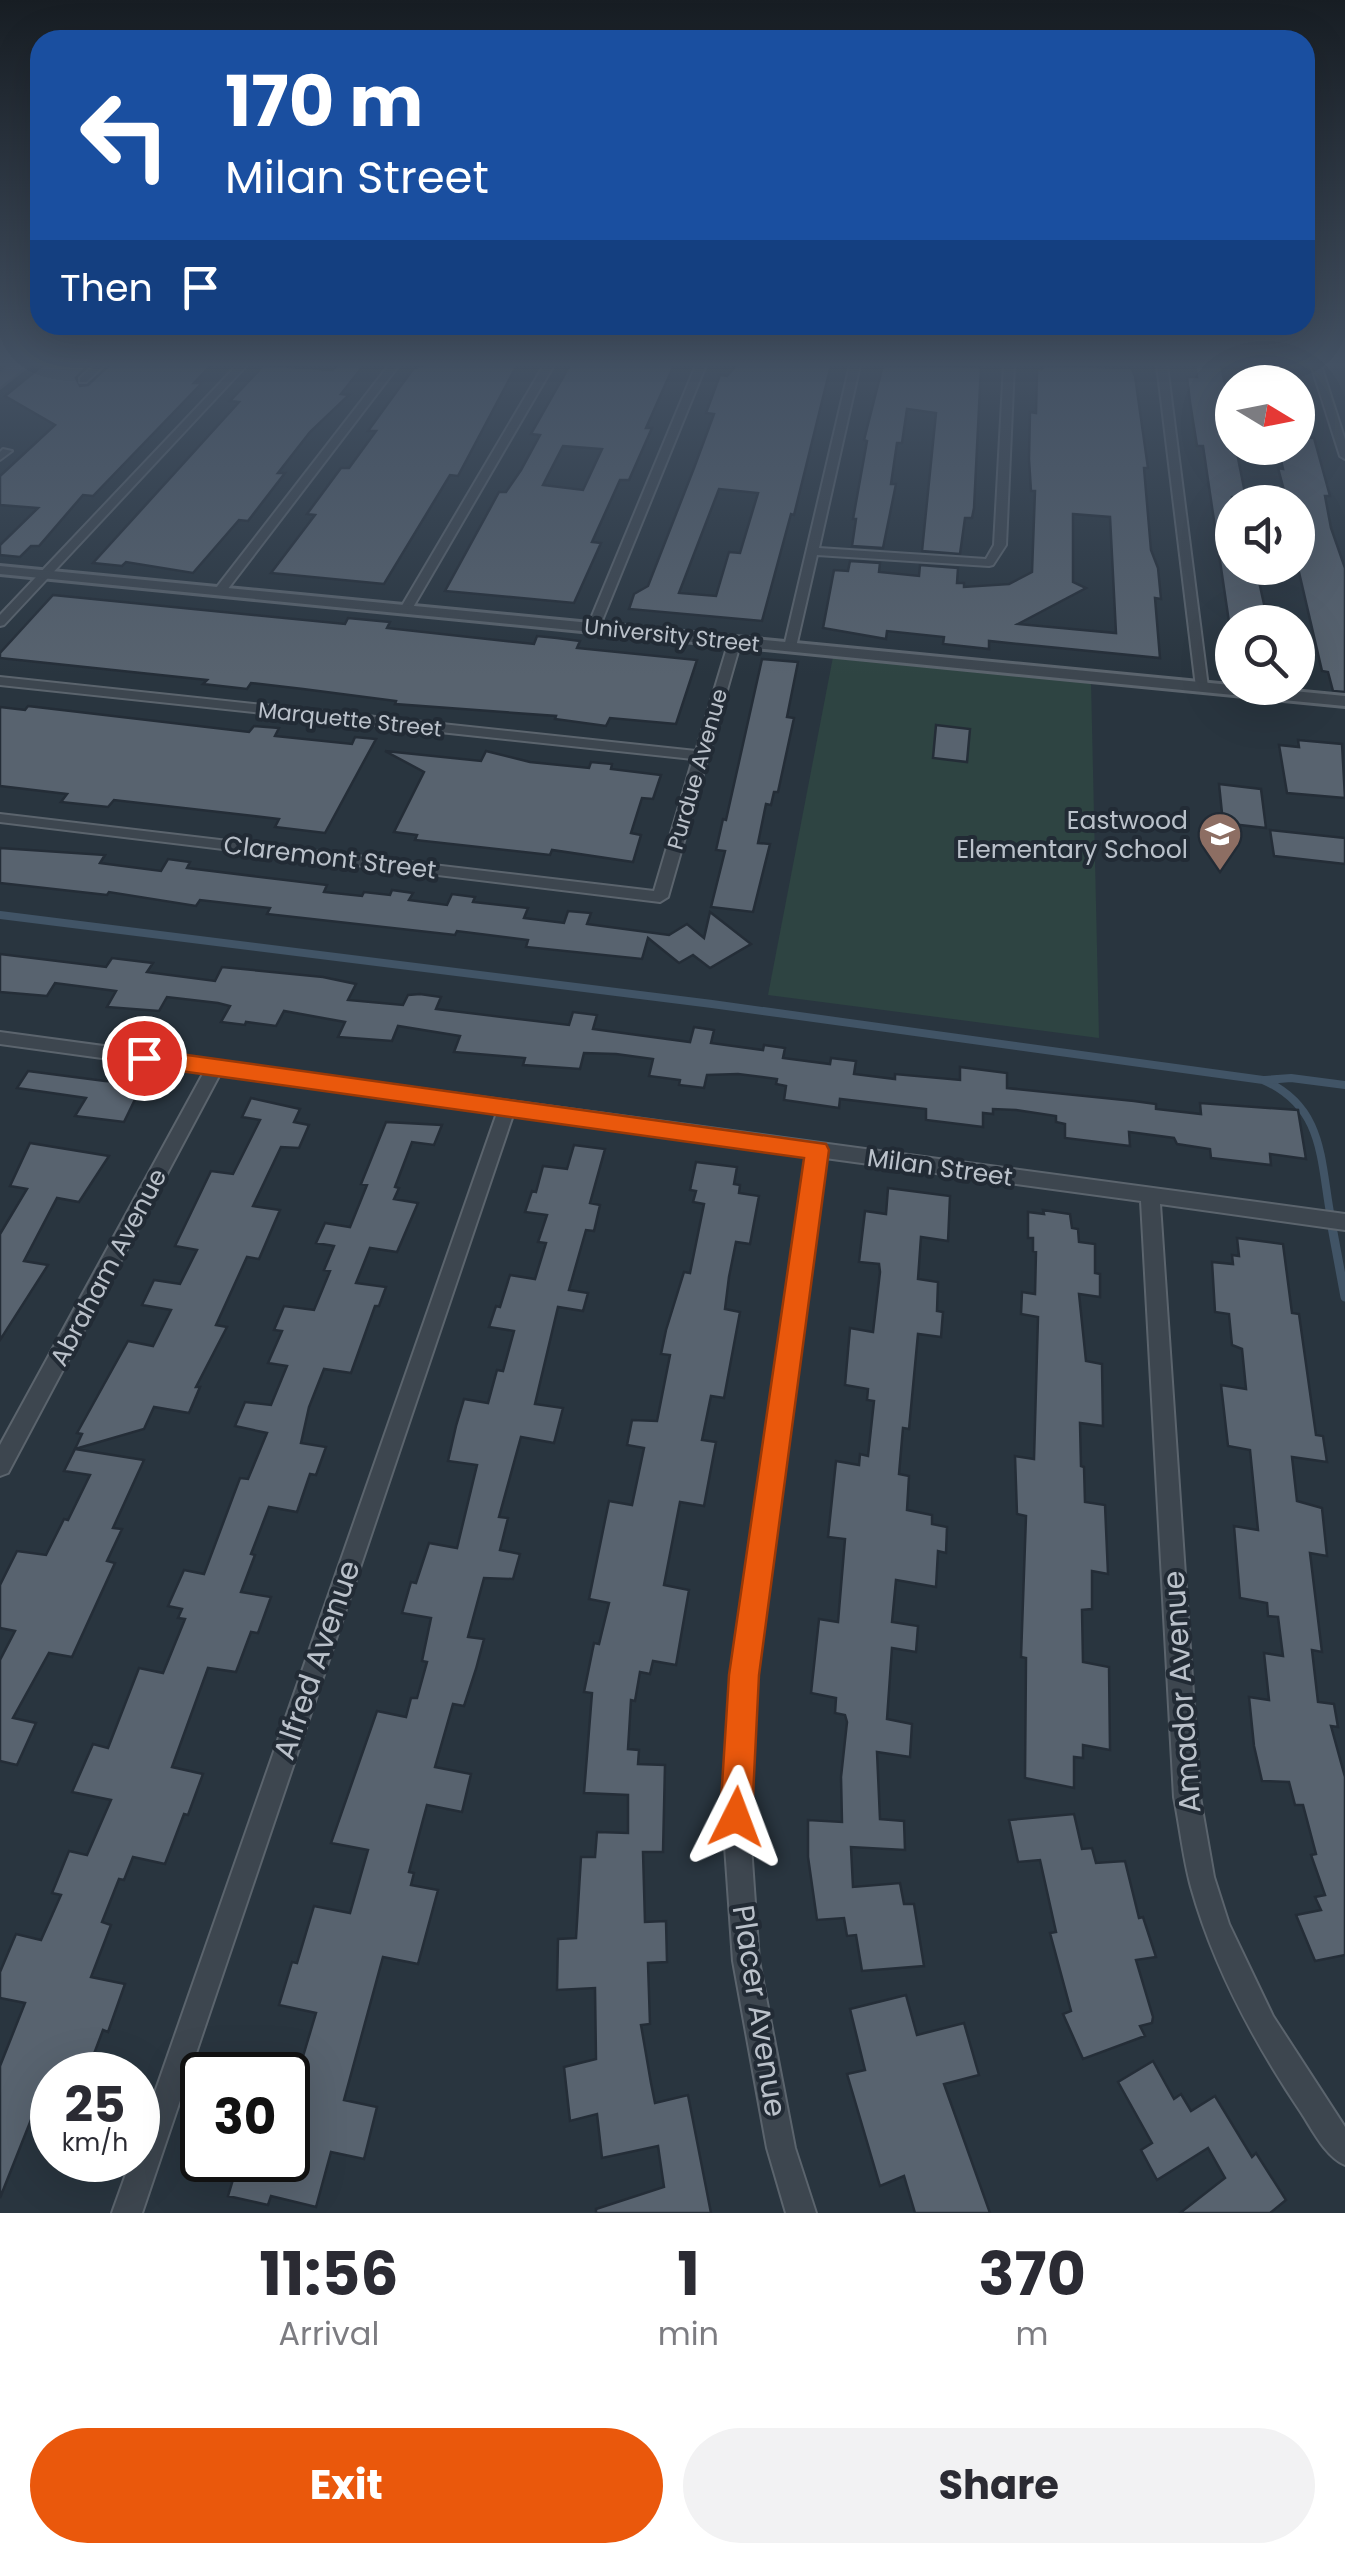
<!DOCTYPE html>
<html lang="en">
<head>
<meta charset="utf-8">
<style>
	body { margin:0; font-family:Poppins,sans-serif; background:#f2f2f3; color:#2b2b33; height:100vh; display:flex; flex-direction:column; font-size:38px; white-space:nowrap }
	* { box-sizing:border-box; margin:0 }
	p { font-size:32px; color:#7c7c81 }
	.icon { flex:none; width:55px; height:55px; fill:none; stroke:currentColor; stroke-width:2; stroke-linecap:round; stroke-linejoin:round }
	.map { position:relative; height:2213px; overflow:hidden }
	.drawer { display:flex; flex-direction:column; background:#fff; flex:1 }
	.drawer>* { flex:none }
	.hud { position:absolute; left:30px; top:30px; width:1285px; height:305px; border-radius:30px; box-shadow:0 10px 40px #0002; background:#1a4fa0; color:#fff; overflow:hidden }
	.needle { width:65px; rotate:100deg }
	.buttons { position:absolute; left:1215px; top:365px; display:grid; gap:20px }
	.buttons a { display:grid; place-items:center; width:100px; height:100px; border-radius:50%; background:#fff; box-shadow:0 10px 40px #0002; font-size:50px }
	.speed { position:absolute; left:30px; top:2052px; display:flex; gap:20px; font-size:50px; font-weight:700; text-align:center }
	.speed>* { display:grid; place-content:center; width:130px; height:130px; border-radius:50%; background:#fff; box-shadow:0 10px 40px #0002; line-height:1 }
	.speed small { font-size:25px; font-weight:400 }
	.speed .limit { border:5px solid #111; border-radius:15px; background:#fff; color:#111 }
	.pin { position:absolute; display:grid; place-items:center; width:85px; height:85px; color:#fff; margin:-42px; border:5px solid #fff; border-radius:50%; box-shadow:0 2px 10px #0007 }
	.me { position:absolute; width:110px; margin:-55px; rotate:3deg; stroke-linejoin:round; filter:drop-shadow(0 0 8px #0008) }
	.turn { display:flex; align-items:center; gap:35px; height:210px; padding:0 30px; font-size:45px }
	.turn .icon { width:130px; height:130px; stroke-width:2.5 }
	.turn b { display:block; font-size:70px; line-height:85px }
	.then { display:flex; align-items:center; height:95px; padding:0 30px; background:#0003; gap:20px; font-size:38px }
	.eta { display:flex; justify-content:space-evenly; align-items:center; height:170px; text-align:center }
	.eta b { font-size:60px; font-weight:700; line-height:70px }
	.button { display:flex; gap:20px; margin-top:auto; padding:20px 30px }
	.button a { flex:1; height:115px; border-radius:60px; background:#ea580c; color:#fff; font-size:40px; font-weight:700; line-height:115px; text-align:center }
	.button a+a { background:#f2f2f3; color:#2b2b33 }
	.map>svg:first-child { display:block }
	.green { fill:#2e4442 }
	.lines { fill:none; stroke-linecap:round; stroke-linejoin:round }
	.stream-far1 { stroke:#415466; stroke-width:8 }
	.stream { stroke:#415466; stroke-width:9 }
	.building { fill:#58636f; stroke:#242d37; stroke-width:2.5; fill-rule:evenodd }
	.minor-casing { stroke:#5b646d; stroke-width:4 }
	.tertiary-casing { stroke:#5b646d; stroke-width:6 }
	.primary-casing { stroke:#4a525c; stroke-width:5 }
	.minor { fill:#3d464f; fill-rule:evenodd }
	.tertiary { fill:#3d464f; fill-rule:evenodd }
	.primary { fill:#5b656f; fill-rule:evenodd }
	.route { fill:#ea580c; stroke:#983908; stroke-width:2.5 }
	.labels { text-anchor:middle; stroke-width:8; stroke-linejoin:round; paint-order:stroke }
	.far-street-label { font-size:22px; fill:#bac1ca; stroke:#222b35 }
	.poi-label { font-size:25px; fill:#bac1ca; stroke:#222b35; text-anchor:end }
	.street-label { font-size:25px; fill:#bac1ca; stroke:#222b35 }
	.near-street-label { font-size:30px; fill:#bac1ca; stroke:#222b35 }
</style>
</head>
<body>
<div class="map">
<svg width="1345" height="2213" viewBox="0 0 1345 2213">
	<rect width="100%" height="100%" fill="#29353f"/>
	<polygon class="green" points="833,657 1091,682 1099,1038 768,995"/>
	<g class="lines">
		<g class="stream-far1">
			<path d="M0,915L712,1004L1263,1080C1325,1107 1320,1161 1331,1218"/>
			<polyline points="1265,1080 1291,1078 1345,1085"/>
		</g>
		<polyline class="stream" points="1330,1216 1345,1297"/>
	</g>
	<g class="building">
		<polygon points="43,365 88,365 76,378 80,386 88,385 109,365 211,365 194,383 202,383 93,496 83,495 39,546 31,546 20,557 0,555 0,545 38,508 0,505 0,476 55,425 5,396"/>
		<polygon points="264,365 333,370 337,365 364,365 341,394 349,395 310,432 278,473 285,473 248,521 239,520 193,573 126,562 122,566 93,563 239,402 230,401"/>
		<polygon points="425,365 517,365 458,476 450,475 384,584 271,573 315,515 307,514 341,468 349,468 376,431 368,431 397,391 414,368"/>
		<path d="M570,365H674L646,428H652L629,480H620L592,542L601,543L574,603L445,591L499,492H506L521,470L540,435L531,434ZM563,446L602,449L583,490L543,485Z"/>
		<path d="M736,365H831L794,515L791,514L762,621L629,609L634,594L648,586L694,468L714,414L706,413L720,375L727,376ZM719,489L758,493L740,553L729,552L716,596L679,593Z"/>
		<polygon points="883,365 981,367 974,508 972,518 965,518 960,554 922,551 936,413 907,409 902,443 897,443 891,484 896,484 883,548 852,546 856,519 853,519 867,441 864,440"/>
		<path d="M1042,365L1131,368L1135,376L1148,468H1144L1151,550L1158,568L1161,599L1155,598L1160,658L989,641V649L943,644L944,637L887,631L886,639L823,628L834,570L848,571L850,561L880,563L879,572L919,576L920,565L958,568L957,583H964V587L1009,584L1032,572L1035,491H1031L1029,459L1030,412L1036,413L1037,369H1042ZM1073,514L1110,517L1116,633L1018,624L1086,588L1073,582Z"/>
		<polygon points="1195,365 1221,365 1232,420 1232,448 1236,448 1246,498 1232,497 1232,568 1256,568 1264,604 1271,605 1274,622 1229,622 1203,446 1197,446 1190,402 1187,377 1197,377"/>
		<polygon points="1298,437 1314,438 1330,496 1325,496 1331,528 1345,568 1345,692 1333,691 1328,672 1322,671 1298,568 1298,502 1286,498 1278,468 1283,469 1280,456 1286,457 1283,448 1298,448"/>
		<polygon points="53,595 345,624 348,618 390,622 387,628 534,644 537,636 557,638 580,641 577,648 697,660 676,724 610,718 606,726 555,719 556,716 395,704 396,701 303,689 251,683 247,689 203,684 207,680 0,658 0,653"/>
		<polygon points="762,659 798,662 787,717 794,718 778,792 774,792 771,805 766,804 758,843 770,844 753,912 711,907 725,851 716,850 723,819 726,820"/>
		<polygon points="28,706 249,732 254,726 279,728 275,736 352,744 355,737 376,739 325,833 275,827 279,819 114,800 108,807 61,802 67,794 0,786 0,707 25,710"/>
		<polygon points="936,725 970,729 967,762 933,758"/>
		<polygon points="1298,740 1342,744 1345,798 1287,793 1279,745 1299,747"/>
		<polygon points="385,751 481,761 486,751 530,762 589,768 591,762 612,764 611,769 661,775 653,799 642,798 631,833 641,835 633,862 552,850 550,855 415,840 417,835 394,832 424,772"/>
		<polygon points="1219,784 1261,789 1266,828 1223,823"/>
		<polygon points="1270,830 1345,838 1345,864 1274,856"/>
		<polygon points="0,848 105,855 100,863 161,871 168,859 190,862 187,868 327,885 324,892 362,896 364,892 390,895 392,890 413,893 409,900 447,905 452,894 475,897 473,902 528,908 524,918 564,923 568,911 591,913 587,924 669,935 687,924 704,938 710,912 751,944 710,968 693,955 679,963 648,938 642,959 526,947 528,940 457,931 455,935 267,914 270,908 200,900 196,906 109,892 107,895 0,883"/>
		<polygon points="0,954 106,967 112,958 153,963 147,972 215,981 222,967 323,977 356,984 348,1000 403,1005 408,995 420,994 441,997 436,1009 569,1025 573,1012 597,1015 593,1029 690,1042 694,1027 714,1030 711,1043 763,1050 764,1045 785,1048 783,1058 830,1064 831,1058 856,1061 854,1074 895,1079 895,1074 960,1080 960,1067 1007,1073 1007,1088 1134,1101 1156,1104 1156,1109 1201,1114 1200,1103 1298,1110 1306,1159 1270,1154 1271,1165 1211,1158 1210,1149 1177,1144 1174,1138 1129,1132 1130,1146 1065,1138 1065,1124 1056,1122 1056,1116 1016,1110 993,1109 993,1114 983,1113 983,1127 926,1120 926,1109 840,1099 839,1108 784,1100 786,1086 776,1084 777,1079 738,1074 707,1075 704,1088 679,1085 680,1080 649,1076 653,1059 616,1054 584,1053 580,1069 523,1065 525,1058 454,1052 460,1036 398,1026 392,1041 338,1037 345,1022 284,1011 276,1026 246,1022 245,1025 221,1022 230,1006 218,1003 167,997 159,1011 107,1007 116,991 55,983 47,996 0,992"/>
		<polygon points="28,1071 105,1081 143,1083 124,1122 75,1116 86,1098 17,1088"/>
		<polygon points="251,1098 300,1109 294,1122 309,1125 299,1148 281,1147 253,1206 280,1210 259,1259 247,1257 216,1325 227,1327 196,1387 200,1387 189,1413 154,1407 144,1429 75,1449 82,1434 77,1433 128,1341 153,1346 171,1310 142,1305 154,1280 180,1284 197,1250 175,1246 211,1171 233,1174 260,1120 242,1117"/>
		<polygon points="386,1122 442,1125 434,1145 412,1142 395,1187 399,1188 394,1199 418,1203 397,1252 370,1248 356,1283 386,1287 379,1306 375,1306 351,1373 324,1369 309,1407 301,1443 326,1447 316,1475 310,1474 297,1512 269,1507 251,1554 255,1555 241,1592 271,1597 258,1633 251,1632 236,1672 208,1668 172,1767 203,1774 188,1815 184,1814 165,1864 133,1857 124,1880 119,1879 102,1922 111,1925 91,1977 125,1984 108,2032 103,2030 86,2075 52,2075 52,2084 46,2082 0,2198 0,2066 25,2003 0,1998 0,1972 16,1934 41,1940 61,1895 52,1893 69,1851 87,1855 111,1800 72,1792 93,1744 108,1748 139,1668 163,1673 185,1619 178,1618 182,1609 168,1606 184,1570 204,1574 240,1478 248,1479 267,1433 235,1426 245,1402 271,1405 287,1366 268,1363 282,1331 274,1330 284,1306 314,1310 330,1271 324,1270 334,1246 316,1243 325,1223 350,1227 367,1185 361,1184"/>
		<polygon points="30,1143 109,1156 79,1202 57,1198 24,1261 48,1265 0,1340 0,1234 27,1189 10,1186"/>
		<polygon points="574,1145 605,1149 590,1203 600,1205 594,1231 586,1230 569,1290 588,1293 583,1311 558,1307 535,1404 563,1408 554,1443 521,1437 499,1517 508,1518 500,1550 520,1554 513,1579 484,1578 468,1637 484,1639 476,1669 464,1706 453,1704 435,1767 471,1774 462,1812 427,1805 409,1872 414,1873 411,1885 438,1890 418,1964 383,1957 344,2100 377,2107 364,2159 331,2152 316,2207 271,2196 268,2205 228,2196 239,2160 288,2160 288,2124 293,2126 308,2075 298,2073 316,2013 279,2005 292,1962 297,1963 314,1906 350,1913 368,1850 331,1843 377,1711 406,1717 411,1698 417,1698 427,1662 422,1661 431,1618 402,1613 411,1582 416,1583 429,1543 457,1548 477,1465 448,1461 456,1426 464,1399 488,1403 497,1370 503,1371 514,1331 489,1327 496,1306 500,1307 510,1275 535,1279 546,1243 538,1242 547,1215 525,1212 532,1191 536,1192 543,1166 567,1169"/>
		<polygon points="696,1162 737,1167 734,1184 740,1185 739,1193 759,1196 750,1244 736,1242 729,1277 725,1309 740,1312 724,1398 711,1396 702,1440 716,1442 704,1506 680,1502 664,1585 689,1590 676,1665 653,1661 650,1674 640,1672 635,1701 631,1700 628,1749 639,1750 638,1764 665,1765 663,1852 643,1852 645,1922 666,1921 667,1962 648,1963 650,2024 641,2025 651,2083 655,2103 688,2095 711,2213 596,2213 596,2209 664,2187 658,2146 602,2158 597,2114 570,2121 564,2067 596,2059 595,1988 557,1990 558,1939 576,1938 581,1857 595,1857 597,1832 628,1833 628,1795 584,1793 592,1693 584,1692 594,1643 599,1644 609,1603 589,1599 609,1501 632,1505 644,1448 627,1445 632,1420 657,1421 670,1355 661,1354 666,1330 684,1272 690,1273 704,1204 693,1202 696,1191 690,1190"/>
		<polygon points="888,1188 950,1196 948,1241 921,1237 918,1279 938,1282 937,1311 943,1312 941,1337 918,1334 909,1429 903,1428 899,1474 909,1476 907,1510 932,1515 932,1524 947,1527 946,1553 938,1551 936,1587 896,1580 892,1622 918,1626 916,1652 892,1648 887,1719 912,1724 910,1757 877,1752 880,1819 904,1821 905,1850 851,1847 853,1887 900,1883 904,1904 914,1904 924,1966 862,1971 856,1935 847,1936 844,1918 817,1920 808,1857 808,1820 842,1822 841,1777 847,1722 845,1715 835,1713 836,1698 811,1693 819,1619 838,1622 845,1539 828,1537 836,1461 859,1465 860,1454 868,1456 874,1401 867,1400 868,1389 845,1385 850,1328 873,1332 880,1272 879,1264 859,1262 865,1211 886,1214"/>
		<polygon points="1043,1210 1070,1214 1072,1228 1078,1229 1079,1242 1095,1244 1095,1273 1100,1274 1100,1297 1079,1294 1086,1361 1102,1364 1103,1426 1080,1423 1081,1466 1084,1467 1085,1502 1105,1505 1108,1574 1092,1571 1092,1609 1082,1610 1083,1662 1109,1667 1110,1750 1083,1745 1083,1758 1074,1757 1074,1788 1025,1778 1026,1658 1021,1657 1026,1516 1017,1514 1015,1456 1034,1459 1038,1317 1021,1314 1022,1292 1035,1294 1036,1252 1033,1251 1033,1238 1028,1238 1028,1212 1044,1214"/>
		<polygon points="1237,1238 1283,1244 1292,1313 1299,1314 1316,1435 1323,1436 1327,1462 1292,1457 1297,1501 1322,1508 1327,1556 1310,1553 1322,1652 1312,1650 1318,1702 1334,1704 1338,1727 1331,1726 1345,1777 1345,1955 1315,1961 1296,1915 1321,1910 1315,1897 1325,1895 1311,1855 1316,1854 1303,1805 1295,1805 1289,1782 1262,1781 1254,1746 1249,1697 1269,1700 1264,1653 1283,1656 1278,1617 1268,1616 1267,1603 1240,1598 1234,1526 1258,1530 1250,1450 1228,1446 1221,1385 1246,1389 1242,1349 1232,1345 1229,1314 1215,1312 1212,1262 1233,1264 1232,1255 1239,1256"/>
		<polygon points="75,1449 144,1460 113,1528 122,1529 107,1561 115,1563 72,1657 49,1653 13,1718 36,1723 17,1765 0,1761 0,1660 15,1631 0,1628 0,1585 17,1551 46,1555 64,1519 68,1520 90,1475 64,1471"/>
		<polygon points="1074,1814 1082,1849 1092,1848 1096,1863 1125,1861 1139,1918 1143,1917 1156,1957 1136,1960 1153,2017 1152,2023 1140,2026 1145,2036 1083,2059 1063,2014 1071,2011 1050,1933 1056,1932 1040,1860 1018,1862 1009,1820"/>
		<polygon points="906,1995 917,2035 964,2023 979,2075 944,2084 990,2213 915,2213 904,2176 880,2186 847,2074 865,2070 850,2009"/>
		<polygon points="1153,2061 1174,2099 1181,2094 1191,2111 1215,2096 1252,2157 1256,2153 1286,2200 1270,2213 1180,2213 1225,2178 1208,2148 1157,2180 1141,2150 1152,2143 1118,2082"/>
	</g>
	<g class="lines">
		<g class="minor-casing">
			<g id="minor">
				<polygon points="94,365 105,365 86,382 80,382 80,378"/>
				<polygon points="237,365 247,365 4,625 0,626 0,615"/>
				<polygon points="389,365 399,365 224,594 216,594 216,588"/>
				<polygon points="544,365 554,365 412,609 402,612 400,609"/>
				<polygon points="696,365 706,365 599,628 589,631 587,628"/>
				<polygon points="850,365 860,365 819,548 986,559 994,545 1004,365 1014,365 1006,545 993,565 989,566 817,555 796,647 790,651 784,647"/>
				<polygon points="1157,365 1167,365 1208,687 1202,691 1196,687"/>
				<polygon points="1311,365 1321,365 1345,440 1345,459 1340,456"/>
				<polygon points="3,449 12,451 0,460 0,452"/>
				<polygon points="735,637 741,641 668,897 660,902 0,822 0,814 654,891 693,759 0,685 0,677 696,751 729,641"/>
				<path d="M0,1032L1345,1214V1230L1160,1204L1200,1797L1214,1877L1229,1924L1273,2016L1345,2127V2165C1326,2157 1313,2131 1302,2114C1255,2044 1214,1969 1191,1887C1183,1858 1180,1827 1174,1797L1141,1201L825,1158L756,1675L749,1817L759,1961L795,2148L816,2213H786L767,2148L733,1961L723,1817L732,1675L807,1155L513,1115L142,2213H112L131,2160H138V2141L497,1113L220,1074L8,1473L0,1476V1445L204,1072L0,1044Z"/>
			</g>
		</g>
		<g class="tertiary-casing">
			<polygon id="tertiary" points="0,566 1345,696 1345,706 0,574"/>
		</g>
		<g class="primary-casing">
			<polygon id="primary" points="10,365 28,365 0,387 0,374"/>
		</g>
		<use href="#minor" class="minor"/>
		<use href="#tertiary" class="tertiary"/>
		<use href="#primary" class="primary"/>
	</g>
	<linearGradient id="sky" x2="0" y2="1"><stop stop-color="#171d23"/><stop offset="0.54" stop-color="#435163"/><stop offset="1" stop-color="#435163" stop-opacity="0"/></linearGradient>
	<rect width="1345" height="675" fill="url(#sky)"/>
	<polygon class="route" points="144,1049 826,1144 829,1150 759,1675 752,1817 748,1829 736,1834 724,1829 720,1817 729,1675 804,1158 144,1066 132,1058"/>
	<defs>
		<g id="school-pin" transform="scale(2.25)"><path d="M0 17L-7.5 6A9.5 9.5 0 1 1 7.5 6Z" fill="#8d6e63" stroke="#222b35"/><path d="M0-5L7-2L0 1L-7-2ZM-4 1L0 2.5L4 1V4Q0 6-4 4Z" fill="#fff"/></g>
	</defs>
	<g fill-rule="evenodd">
		<use href="#school-pin" x="1220" y="834"/>
	</g>
	<g class="labels">
		<g class="far-street-label">
			<text transform="translate(672 635) rotate(6)" y="8">University Street</text>
			<text transform="translate(350 719) rotate(6)" y="8">Marquette Street</text>
			<text transform="translate(697 769) rotate(-74)" y="8">Purdue Avenue</text>
		</g>
		<g class="poi-label">
			<text x="1188" y="829">Eastwood<tspan x="1188" dy="29">Elementary School</tspan></text>
		</g>
		<g class="street-label">
			<text transform="translate(330 857) rotate(7)" y="9">Claremont Street</text>
			<text transform="translate(940 1167) rotate(8)" y="9">Milan Street</text>
			<text transform="translate(108 1267) rotate(-62)" y="9">Abraham Avenue</text>
		</g>
		<g class="near-street-label">
			<text transform="translate(317 1660) rotate(-71)" y="10">Alfred Avenue</text>
			<text transform="translate(1182 1692) rotate(-94)" y="10">Amador Avenue</text>
			<text transform="translate(759 2011) rotate(81)" y="10">Placer Avenue</text>
		</g>
	</g>
</svg>
<div class="buttons">
<a><svg class="needle" viewBox="-14 -14 28 28"><path d="M0-13l5 13h-10z" fill="#e53935"/><path d="M0 13l5-13h-10z" fill="#7c7c81"/></svg></a>
<a><svg class="icon" aria-label="sound" viewBox="0 0 24 24"><path d="M4 9h4l5-4v14l-5-4H4zM17 9q2 3 0 6"/></svg></a>
<a><svg class="icon" aria-label="search" viewBox="0 0 24 24"><circle cx="10" cy="10" r="6"/><path d="M15 15l6 6"/></svg></a>
</div>
<div class="speed"><div>25<small>km/h</small></div><div class="limit">30</div></div>
<div class="pin" style="left:144px;top:1058px;background:#d93025"><svg class="icon" aria-label="arrive" viewBox="0 0 24 24"><path d="M6 21V4h12l-3 4 3 4H6"/></svg></div>
<svg class="me" style="left:736px;top:1817px" viewBox="-20 -20 40 40"><path d="M0-17L14 15 0 8-14 15z" fill="#ea580c" stroke="#fff" stroke-width="4"/></svg>
<div class="hud">
<div class="turn"><svg class="icon" aria-label="left" viewBox="0 0 24 24"><path d="M17 20v-9H6M10 6l-5 5 5 5"/></svg><div><b>170 m</b>Milan Street</div></div>
<div class="then">Then<svg class="icon" aria-label="arrive" viewBox="0 0 24 24"><path d="M6 21V4h12l-3 4 3 4H6"/></svg></div>
</div>
</div>
<section class="drawer">
<div class="eta">
<div><b>11:56</b><p>Arrival</p></div>
<div><b>1</b><p>min</p></div>
<div><b>370</b><p>m</p></div>
</div>
<div class="button"><a>Exit</a><a>Share</a></div>
</section>
</body>
</html>
